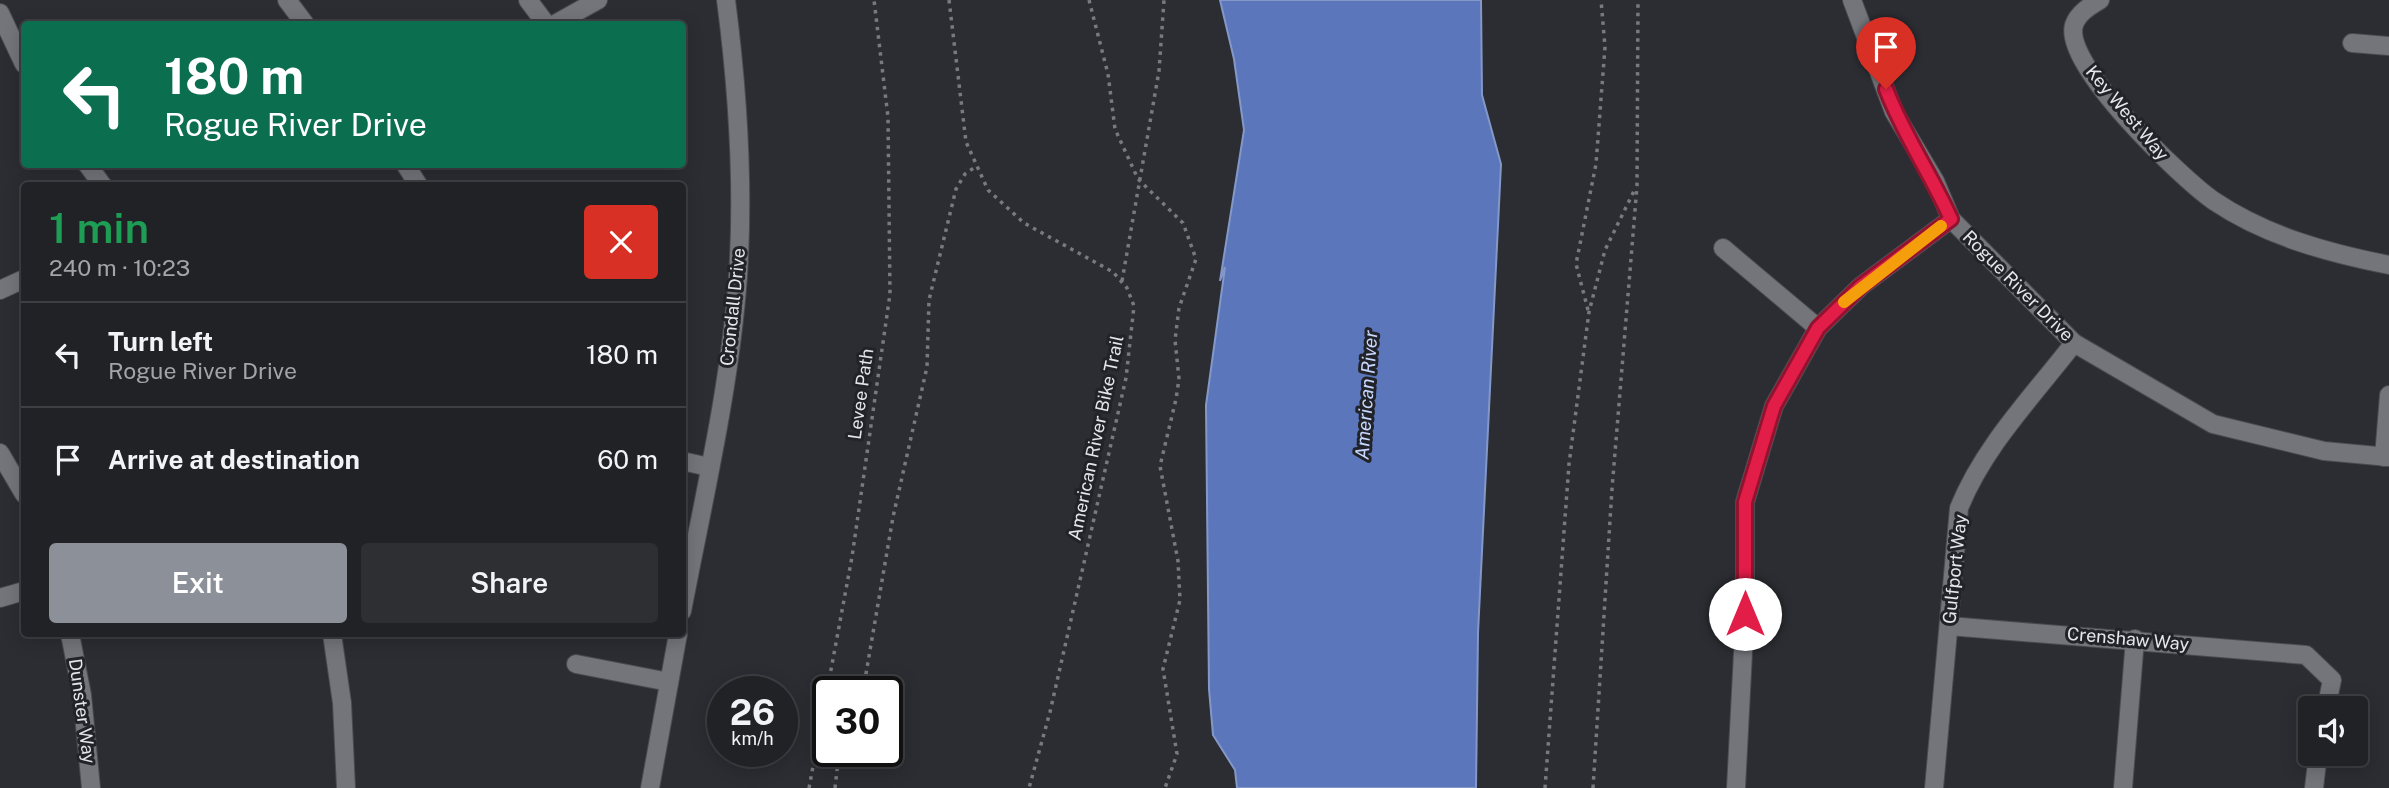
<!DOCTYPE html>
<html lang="en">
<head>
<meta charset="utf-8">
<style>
	body { margin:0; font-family:"Public Sans",sans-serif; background:#2d2f32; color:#f1f3f6; height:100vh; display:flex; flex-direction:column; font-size:26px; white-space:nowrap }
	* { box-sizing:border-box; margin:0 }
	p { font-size:23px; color:#a2a4a7 }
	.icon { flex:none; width:38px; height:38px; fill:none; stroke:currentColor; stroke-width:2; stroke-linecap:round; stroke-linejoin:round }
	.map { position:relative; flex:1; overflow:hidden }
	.side { position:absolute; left:21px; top:182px; width:665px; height:455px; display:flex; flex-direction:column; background:#202226; border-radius:7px; box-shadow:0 4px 18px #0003,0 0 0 2px #3d3f43 }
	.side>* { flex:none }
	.top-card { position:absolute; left:21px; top:21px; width:665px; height:147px; border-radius:7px; box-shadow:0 4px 18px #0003,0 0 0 2px #3d3f43; background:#0b6e4f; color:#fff; overflow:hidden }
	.controls { position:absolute; left:2298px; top:696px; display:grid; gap:14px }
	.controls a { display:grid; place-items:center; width:70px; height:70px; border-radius:7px; background:#202226; box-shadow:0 4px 18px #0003,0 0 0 2px #3d3f43; font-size:35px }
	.speed { position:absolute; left:707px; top:676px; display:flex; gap:14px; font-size:35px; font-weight:700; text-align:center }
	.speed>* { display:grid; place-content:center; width:91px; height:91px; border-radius:50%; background:#202226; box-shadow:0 4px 18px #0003,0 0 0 2px #3d3f43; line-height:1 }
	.speed small { font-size:18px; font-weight:400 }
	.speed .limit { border:4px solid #111; border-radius:10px; background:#fff; color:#111 }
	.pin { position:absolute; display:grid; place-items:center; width:60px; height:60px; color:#fff; margin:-72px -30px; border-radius:50% 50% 50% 0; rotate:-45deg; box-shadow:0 0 7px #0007 }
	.pin .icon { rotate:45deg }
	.me { position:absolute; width:77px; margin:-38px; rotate:0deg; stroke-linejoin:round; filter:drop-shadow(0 0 5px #0008) }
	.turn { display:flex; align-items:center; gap:24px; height:147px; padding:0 28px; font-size:32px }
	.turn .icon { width:91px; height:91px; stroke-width:2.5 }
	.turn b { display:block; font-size:49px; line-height:60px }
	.round { display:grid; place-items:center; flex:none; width:74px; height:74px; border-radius:7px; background:#2d2f32 }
	.head { display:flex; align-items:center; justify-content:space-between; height:119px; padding:0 28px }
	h1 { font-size:42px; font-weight:600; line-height:52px; color:#1e9e55 }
	.action { display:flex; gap:14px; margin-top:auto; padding:14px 28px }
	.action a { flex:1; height:80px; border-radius:7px; background:#8c9099; color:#fff; font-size:28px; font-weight:600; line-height:80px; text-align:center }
	.action a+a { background:#2d2f32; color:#f1f3f6 }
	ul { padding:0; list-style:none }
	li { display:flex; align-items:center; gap:21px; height:105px; padding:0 28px; border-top:2px solid #3d3f43 }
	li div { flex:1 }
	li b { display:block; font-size:26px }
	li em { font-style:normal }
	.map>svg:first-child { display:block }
	.water { fill:#5b76ba; stroke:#8498c8; stroke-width:2 }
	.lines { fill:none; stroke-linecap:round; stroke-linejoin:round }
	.minor-casing { stroke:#4a4b4f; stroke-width:20 }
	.path { stroke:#787a7e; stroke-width:3.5; stroke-dasharray:3.5 5; stroke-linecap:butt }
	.minor { stroke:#73757b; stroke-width:18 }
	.route-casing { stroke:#92132f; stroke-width:18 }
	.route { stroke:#e11d48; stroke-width:12 }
	.slow { stroke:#f59e0b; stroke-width:12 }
	.labels { text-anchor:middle; stroke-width:6; stroke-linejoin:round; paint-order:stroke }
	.street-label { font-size:18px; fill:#e4e6e9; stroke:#212328 }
	.water-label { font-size:19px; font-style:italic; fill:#c7d8fe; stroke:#212328 }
</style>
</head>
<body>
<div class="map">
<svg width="2389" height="788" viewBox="0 0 2389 788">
	<rect width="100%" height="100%" fill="#2b2d32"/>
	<polygon class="water" points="1220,0 1481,0 1482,95 1501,164 1478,633 1476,788 1237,788 1235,770 1213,735 1209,689 1206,405 1225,267 1220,281 1244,130 1234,59"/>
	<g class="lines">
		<g class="minor-casing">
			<g id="minor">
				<polyline points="287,0 305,24"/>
				<polyline points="528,0 546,24"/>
				<polyline points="1852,0 1894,112 1935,181 1951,219 2074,343 2213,424 2324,451 2389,457"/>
				<path d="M2100,0C2090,6 2078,13 2074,25C2062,64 2182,179 2214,201C2266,236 2328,253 2389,265"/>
				<polyline points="0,13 24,64"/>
				<polyline points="555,24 598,0"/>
				<polyline points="2352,43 2389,46"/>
				<polyline points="87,164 103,186"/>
				<polyline points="405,164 419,186"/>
				<polyline points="1723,248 1818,328"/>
				<polyline points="0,290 24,279"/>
				<polyline points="0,453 24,494"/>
				<polyline points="2384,457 2389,395"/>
				<polyline points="682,461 709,467"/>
				<polyline points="0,598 24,591"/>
				<path d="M682,611C703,501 730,388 738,276C744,183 738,92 726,0"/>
				<polyline points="1949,626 2306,655 2332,680 2326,709"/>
				<polyline points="70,634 82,695 91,788"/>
				<polyline points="332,634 342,703 346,788"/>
				<polyline points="576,664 669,682"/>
				<polyline points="650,788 678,634"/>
				<polyline points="1736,788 1745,614 1745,502 1774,406 1818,328 1861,286 1951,219"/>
				<path d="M1934,788L1959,508C1984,446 2033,396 2074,343"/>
				<polyline points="2123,788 2135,639"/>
				<polyline points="2314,788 2318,754"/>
			</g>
		</g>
		<g class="path">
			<polyline points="949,0 966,142 988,190 1024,223 1113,272 1127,288 1134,306 1126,378 1050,712 1029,788"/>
			<polyline points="1089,0 1108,74 1115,129 1138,179 1183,223 1196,259 1179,308 1175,340 1179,379 1176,399 1160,466 1178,561 1180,600 1163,669 1177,754 1165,788"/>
			<polyline points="1122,281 1159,71 1164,0"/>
			<polyline points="1588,310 1576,264 1596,164 1605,47 1601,0"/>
			<polyline points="863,691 893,517 927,367 929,300 956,189 965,174 975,167"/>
			<polyline points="809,788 852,557 890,294 888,117 874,0"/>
			<polyline points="835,788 837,770 844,751"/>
			<polyline points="1545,788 1569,464 1589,312 1605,250 1635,189"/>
			<polyline points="1593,788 1612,489 1637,186 1638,0"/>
		</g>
		<use href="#minor" class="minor"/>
	</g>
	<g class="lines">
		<g class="route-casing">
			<path id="route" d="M1745,614V502L1774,406L1818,328L1861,286L1951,219C1931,174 1903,134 1886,89"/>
		</g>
		<use href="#route" class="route"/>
		<polyline class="slow" points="1844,302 1941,226"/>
	</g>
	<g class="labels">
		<g class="street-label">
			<text transform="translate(2127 113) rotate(50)" y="6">Key West Way</text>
			<text transform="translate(2018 286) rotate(45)" y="6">Rogue River Drive</text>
			<text transform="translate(733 307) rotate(-84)" y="6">Crondall Drive</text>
			<text transform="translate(861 394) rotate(-82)" y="6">Levee Path</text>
			<text transform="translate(1096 438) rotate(-78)" y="6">American River Bike Trail</text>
			<text transform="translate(1955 569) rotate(-84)" y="6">Gulfport Way</text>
			<text transform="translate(2128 639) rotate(5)" y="6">Crenshaw Way</text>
			<text transform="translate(82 711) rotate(82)" y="6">Dunster Way</text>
		</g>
		<g class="water-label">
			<text transform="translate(1366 395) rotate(-86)" y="7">American River</text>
		</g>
	</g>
</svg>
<div class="controls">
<a><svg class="icon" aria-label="sound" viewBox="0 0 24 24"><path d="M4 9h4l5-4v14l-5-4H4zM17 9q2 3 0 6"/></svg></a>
</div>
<div class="speed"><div>26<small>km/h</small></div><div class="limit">30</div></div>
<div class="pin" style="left:1886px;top:89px;background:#d93025"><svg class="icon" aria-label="arrive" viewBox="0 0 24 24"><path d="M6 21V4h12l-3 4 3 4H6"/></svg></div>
<svg class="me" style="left:1745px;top:614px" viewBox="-20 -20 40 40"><circle r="19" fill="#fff"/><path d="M0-13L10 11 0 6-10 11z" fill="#e11d48"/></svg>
<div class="top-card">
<div class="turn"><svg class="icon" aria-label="left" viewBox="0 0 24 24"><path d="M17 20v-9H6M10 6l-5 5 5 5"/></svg><div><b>180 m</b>Rogue River Drive</div></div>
</div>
<section class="side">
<div class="head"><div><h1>1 min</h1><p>240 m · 10:23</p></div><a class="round" style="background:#d93025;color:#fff"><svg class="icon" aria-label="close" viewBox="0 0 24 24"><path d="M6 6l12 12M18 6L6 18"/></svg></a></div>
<ul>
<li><svg class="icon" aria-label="left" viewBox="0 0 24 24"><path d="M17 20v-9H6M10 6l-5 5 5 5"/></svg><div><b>Turn left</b><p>Rogue River Drive</p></div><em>180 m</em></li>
<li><svg class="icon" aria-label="arrive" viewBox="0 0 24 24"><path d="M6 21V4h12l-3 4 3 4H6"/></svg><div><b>Arrive at destination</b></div><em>60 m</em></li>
</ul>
<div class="action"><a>Exit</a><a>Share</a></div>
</section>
</div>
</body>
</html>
